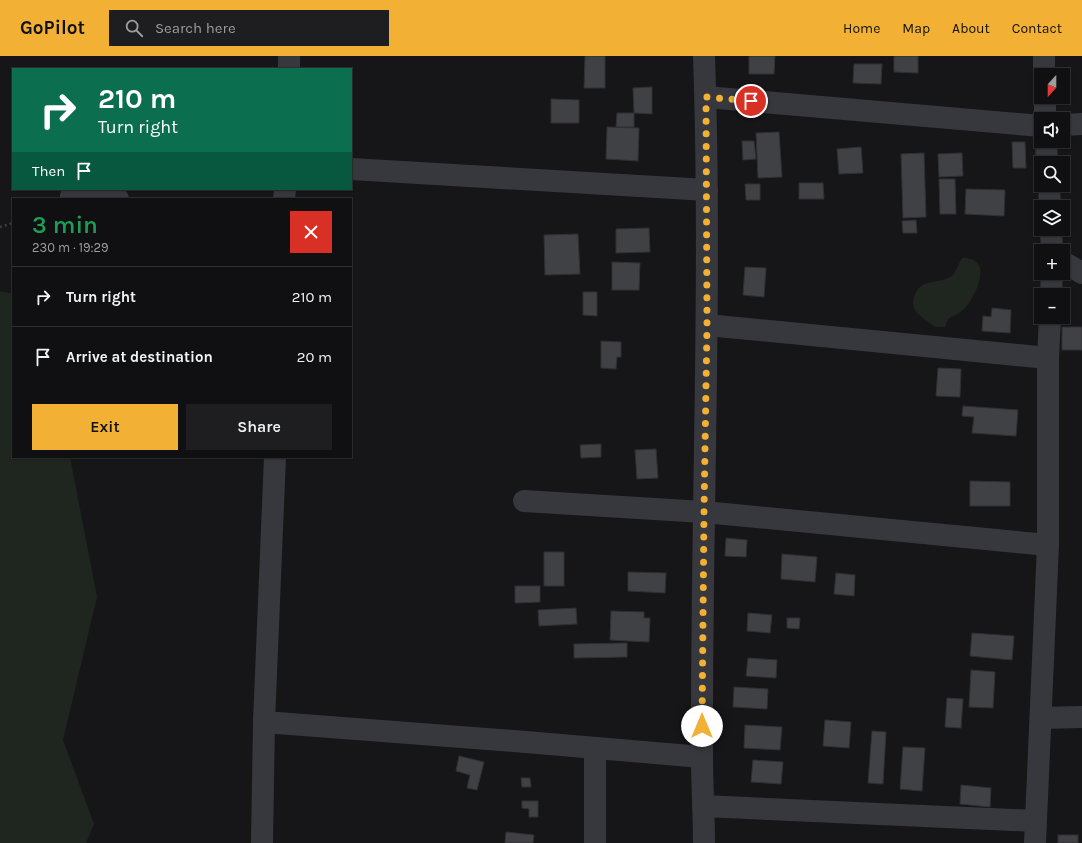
<!DOCTYPE html>
<html lang="en">
<head>
<meta charset="utf-8">
<style>
	body { margin:0; font-family:Karla,sans-serif; background:#1e1e20; color:#f1f3f6; height:100vh; display:flex; flex-direction:column; font-size:15px; white-space:nowrap }
	* { box-sizing:border-box; margin:0 }
	p { font-size:13px; color:#9c9d9f }
	.icon { flex:none; width:22px; height:22px; fill:none; stroke:currentColor; stroke-width:2; stroke-linecap:round; stroke-linejoin:round }
	.map { position:relative; flex:1; overflow:hidden }
	.drawer { position:absolute; left:12px; top:142px; width:340px; height:260px; display:flex; flex-direction:column; background:#101012; border-radius:0px; box-shadow:0 1px 3px #0004,0 0 0 1px #303032 }
	.drawer>* { flex:none }
	.banner { position:absolute; left:12px; top:12px; width:340px; height:122px; border-radius:0px; box-shadow:0 1px 3px #0004,0 0 0 1px #303032; background:#0b6e4f; color:#fff; overflow:hidden }
	.needle { width:26px; rotate:201deg }
	.buttons { position:absolute; left:1034px; top:12px; display:grid; gap:8px }
	.buttons a { display:grid; place-items:center; width:36px; height:36px; border-radius:0px; background:#101012; box-shadow:0 1px 3px #0004,0 0 0 1px #303032; font-size:20px }
	.pin { position:absolute; display:grid; place-items:center; width:34px; height:34px; color:#fff; margin:-17px; border:2px solid #fff; border-radius:50%; box-shadow:0 1px 4px #0007 }
	.me { position:absolute; width:44px; margin:-22px; rotate:0deg; stroke-linejoin:round; filter:drop-shadow(0 0 3px #0008) }
	.turn { display:flex; align-items:center; gap:14px; height:84px; padding:0 20px; font-size:18px }
	.turn .icon { width:52px; height:52px; stroke-width:2.5 }
	.turn b { display:block; font-size:28px; line-height:34px }
	.then { display:flex; align-items:center; height:38px; padding:0 20px; background:#0003; gap:8px; font-size:15px }
	.round { display:grid; place-items:center; flex:none; width:42px; height:42px; border-radius:0px; background:#1e1e20 }
	.headline { display:flex; align-items:center; justify-content:space-between; height:68px; padding:0 20px }
	h1 { font-size:24px; font-weight:600; line-height:30px; color:#1e9e55 }
	.button { display:flex; gap:8px; margin-top:auto; padding:8px 20px }
	.button a { flex:1; height:46px; border-radius:0px; background:#f2b134; color:#111; font-size:16px; font-weight:600; line-height:46px; text-align:center }
	.button a+a { background:#1e1e20; color:#f1f3f6 }
	ul { padding:0; list-style:none }
	li { display:flex; align-items:center; gap:12px; height:60px; padding:0 20px; border-top:1px solid #303032 }
	li div { flex:1 }
	li b { display:block; font-size:15px }
	li em { font-style:normal }
	header { display:flex; align-items:center; gap:24px; box-sizing:border-box; height:56px; padding:0 20px; background:#f2b134; color:#111 }
	header strong { font-size:19px }
	nav { display:flex; gap:22px; margin-inline-start:auto; font-size:14px }
	.search { width:280px; height:36px; background:#1e1e20; display:flex; align-items:center; gap:10px; box-sizing:border-box; padding:0 14px; border-radius:0px; color:#9c9d9f; font-size:15px }
	.map>svg:first-child { display:block }
	.green { fill:#1e261f }
	.building { fill:#404145; stroke:#303034 }
	.lines { fill:none; stroke-linecap:round; stroke-linejoin:round }
	.path { stroke:#3d3f44; stroke-width:2.5; stroke-dasharray:2 3; stroke-linecap:butt }
	.minor { stroke:#37383d; stroke-width:22 }
	.tertiary { stroke:#37383d; stroke-width:22 }
	.route { stroke:#f2b134; stroke-width:7; stroke-dasharray:0 12.6 }
</style>
</head>
<body>
<header>
<strong>GoPilot</strong>
<div class="search"><svg class="icon" aria-label="search" viewBox="0 0 24 24"><circle cx="10" cy="10" r="6"/><path d="M15 15l6 6"/></svg>Search here</div>
<nav><a>Home</a><a>Map</a><a>About</a><a>Contact</a></nav>
</header>
<div class="map">
<svg width="1082" height="787" viewBox="0 0 1082 787">
	<rect width="100%" height="100%" fill="#161618"/>
	<g class="green">
		<path d="M962,202C967,202 972,202 977,207C987,216 973,245 964,253C960,257 953,260 948,263L945,271C943,271 939,271 936,271C931,269 922,261 918,258C913,252 912,248 914,241C921,220 939,230 953,219C956,216 959,207 962,202Z"/>
		<polygon points="0,235 13,238 13,401 70,401 97,541 63,684 94,768 86,787 0,787"/>
	</g>
	<g class="building">
		<polygon points="585,0 605,0 605,32 584,32"/>
		<polygon points="749,0 775,0 774,18 749,18"/>
		<polygon points="894,0 918,0 918,17 894,16"/>
		<polygon points="854,8 882,8 881,28 853,27"/>
		<polygon points="652,31 652,58 634,57 633,32"/>
		<polygon points="551,43 579,44 579,67 551,67"/>
		<polygon points="617,57 634,57 634,71 616,71"/>
		<polygon points="607,71 639,72 638,105 606,103"/>
		<polygon points="779,76 782,121 758,122 756,77"/>
		<polygon points="742,85 754,85 756,103 743,104"/>
		<polygon points="1012,86 1025,86 1026,112 1013,112"/>
		<polygon points="861,91 863,117 839,118 837,93"/>
		<polygon points="924,97 926,161 903,162 901,98"/>
		<polygon points="962,97 963,120 939,121 938,98"/>
		<polygon points="939,123 955,123 956,158 940,158"/>
		<polygon points="799,127 823,127 824,143 799,143"/>
		<polygon points="745,128 760,128 760,144 746,144"/>
		<polygon points="966,133 1005,134 1004,160 965,158"/>
		<polygon points="916,164 917,177 903,177 902,165"/>
		<polygon points="649,172 650,196 616,197 616,173"/>
		<polygon points="578,178 580,218 545,219 544,179"/>
		<polygon points="612,206 640,207 639,234 612,234"/>
		<polygon points="745,211 766,212 764,241 743,239"/>
		<polygon points="583,236 597,236 597,260 583,259"/>
		<polygon points="992,252 1011,254 1010,277 982,275 983,260 991,261"/>
		<rect x="1062" y="271" width="20" height="23"/>
		<polygon points="601,285 621,286 621,301 617,301 616,313 601,312"/>
		<polygon points="938,312 961,313 960,341 936,340"/>
		<polygon points="963,350 1018,354 1016,380 972,377 974,361 962,360"/>
		<polygon points="601,388 601,401 581,402 580,389"/>
		<polygon points="656,393 658,422 637,423 635,394"/>
		<polygon points="970,425 1010,426 1010,450 970,450"/>
		<polygon points="726,482 747,484 746,501 725,500"/>
		<rect x="544" y="496" width="20" height="34"/>
		<polygon points="782,498 817,501 815,526 781,523"/>
		<polygon points="628,516 666,517 665,537 628,535"/>
		<polygon points="836,517 855,519 854,540 834,538"/>
		<polygon points="515,530 540,530 540,546 515,547"/>
		<polygon points="576,552 577,568 539,570 538,554"/>
		<polygon points="611,555 644,556 644,562 650,562 649,586 610,584"/>
		<polygon points="748,557 772,559 770,577 747,575"/>
		<polygon points="787,562 800,562 799,573 787,572"/>
		<polygon points="972,577 1014,580 1012,604 970,600"/>
		<polygon points="627,587 627,601 574,602 574,588"/>
		<polygon points="748,602 777,604 776,622 746,620"/>
		<polygon points="971,614 995,616 993,652 969,651"/>
		<polygon points="734,631 768,633 767,653 733,651"/>
		<polygon points="947,642 963,643 961,672 945,671"/>
		<polygon points="825,664 851,666 849,692 823,690"/>
		<polygon points="745,669 782,671 780,694 744,692"/>
		<polygon points="872,675 886,676 883,728 868,727"/>
		<polygon points="903,691 925,692 922,735 900,733"/>
		<polygon points="459,700 484,706 477,734 467,732 470,719 456,715"/>
		<polygon points="753,704 783,706 781,728 751,726"/>
		<polygon points="521,722 530,722 531,731 522,731"/>
		<polygon points="961,729 991,732 990,751 960,748"/>
		<polygon points="522,745 538,745 538,761 529,761 529,753 522,752"/>
		<polygon points="506,776 534,779 533,787 505,787"/>
		<rect x="1058" y="779" width="20" height="8"/>
	</g>
	<g class="lines">
		<polyline class="path" points="0,171 13,167"/>
		<g class="minor">
			<polyline points="289,13 289,0"/>
			<polyline points="706,41 1041,70"/>
			<polyline points="1063,69 1082,68"/>
			<polyline points="351,113 707,134"/>
			<polyline points="71,140 118,143"/>
			<polyline points="284,143 285,133"/>
			<polyline points="1051,239 1052,217"/>
			<polyline points="707,269 1048,302"/>
			<polyline points="524,445 704,456 1048,489"/>
			<polyline points="1041,662 1082,661"/>
			<polyline points="264,666 514,685 702,701"/>
			<polyline points="595,692 595,787"/>
			<polyline points="703,750 1036,765"/>
			<polyline points="262,787 264,666 275,401"/>
			<path d="M704,787C704,758 702,729 702,700C701,467 712,233 704,0"/>
			<polyline points="1035,787 1048,489 1048,302 1050,261"/>
		</g>
		<g class="tertiary">
			<polyline points="1044,0 1044,19"/>
			<polyline points="1045,41 1045,63"/>
			<polyline points="1046,85 1047,107"/>
			<polyline points="1049,129 1050,151"/>
			<polyline points="1051,173 1052,195"/>
			<polyline points="1063,206 1082,217"/>
		</g>
	</g>
	<g class="lines">
		<polyline class="route" points="702,670 704,456 707,269 706,41 751,45"/>
	</g>
</svg>
<div class="buttons">
<a><svg class="needle" viewBox="-14 -14 28 28"><path d="M0-13l5 13h-10z" fill="#e53935"/><path d="M0 13l5-13h-10z" fill="#9c9d9f"/></svg></a>
<a><svg class="icon" aria-label="sound" viewBox="0 0 24 24"><path d="M4 9h4l5-4v14l-5-4H4zM17 9q2 3 0 6"/></svg></a>
<a><svg class="icon" aria-label="search" viewBox="0 0 24 24"><circle cx="10" cy="10" r="6"/><path d="M15 15l6 6"/></svg></a>
<a><svg class="icon" aria-label="layers" viewBox="0 0 24 24"><path d="M12 4l9 5-9 5-9-5zM3 14l9 5 9-5"/></svg></a>
<a>+</a>
<a>−</a>
</div>
<div class="pin" style="left:751px;top:45px;background:#d93025"><svg class="icon" aria-label="arrive" viewBox="0 0 24 24"><path d="M6 21V4h12l-3 4 3 4H6"/></svg></div>
<svg class="me" style="left:702px;top:670px" viewBox="-20 -20 40 40"><circle r="19" fill="#fff"/><path d="M0-13L10 11 0 6-10 11z" fill="#f2b134"/></svg>
<div class="banner">
<div class="turn"><svg class="icon" aria-label="right" viewBox="0 0 24 24"><path d="M7 20v-9h11M14 6l5 5-5 5"/></svg><div><b>210 m</b>Turn right</div></div>
<div class="then">Then<svg class="icon" aria-label="arrive" viewBox="0 0 24 24"><path d="M6 21V4h12l-3 4 3 4H6"/></svg></div>
</div>
<section class="drawer">
<div class="headline"><div><h1>3 min</h1><p>230 m · 19:29</p></div><a class="round" style="background:#d93025;color:#fff"><svg class="icon" aria-label="close" viewBox="0 0 24 24"><path d="M6 6l12 12M18 6L6 18"/></svg></a></div>
<ul>
<li><svg class="icon" aria-label="right" viewBox="0 0 24 24"><path d="M7 20v-9h11M14 6l5 5-5 5"/></svg><div><b>Turn right</b></div><em>210 m</em></li>
<li><svg class="icon" aria-label="arrive" viewBox="0 0 24 24"><path d="M6 21V4h12l-3 4 3 4H6"/></svg><div><b>Arrive at destination</b></div><em>20 m</em></li>
</ul>
<div class="button"><a>Exit</a><a>Share</a></div>
</section>
</div>
</body>
</html>
